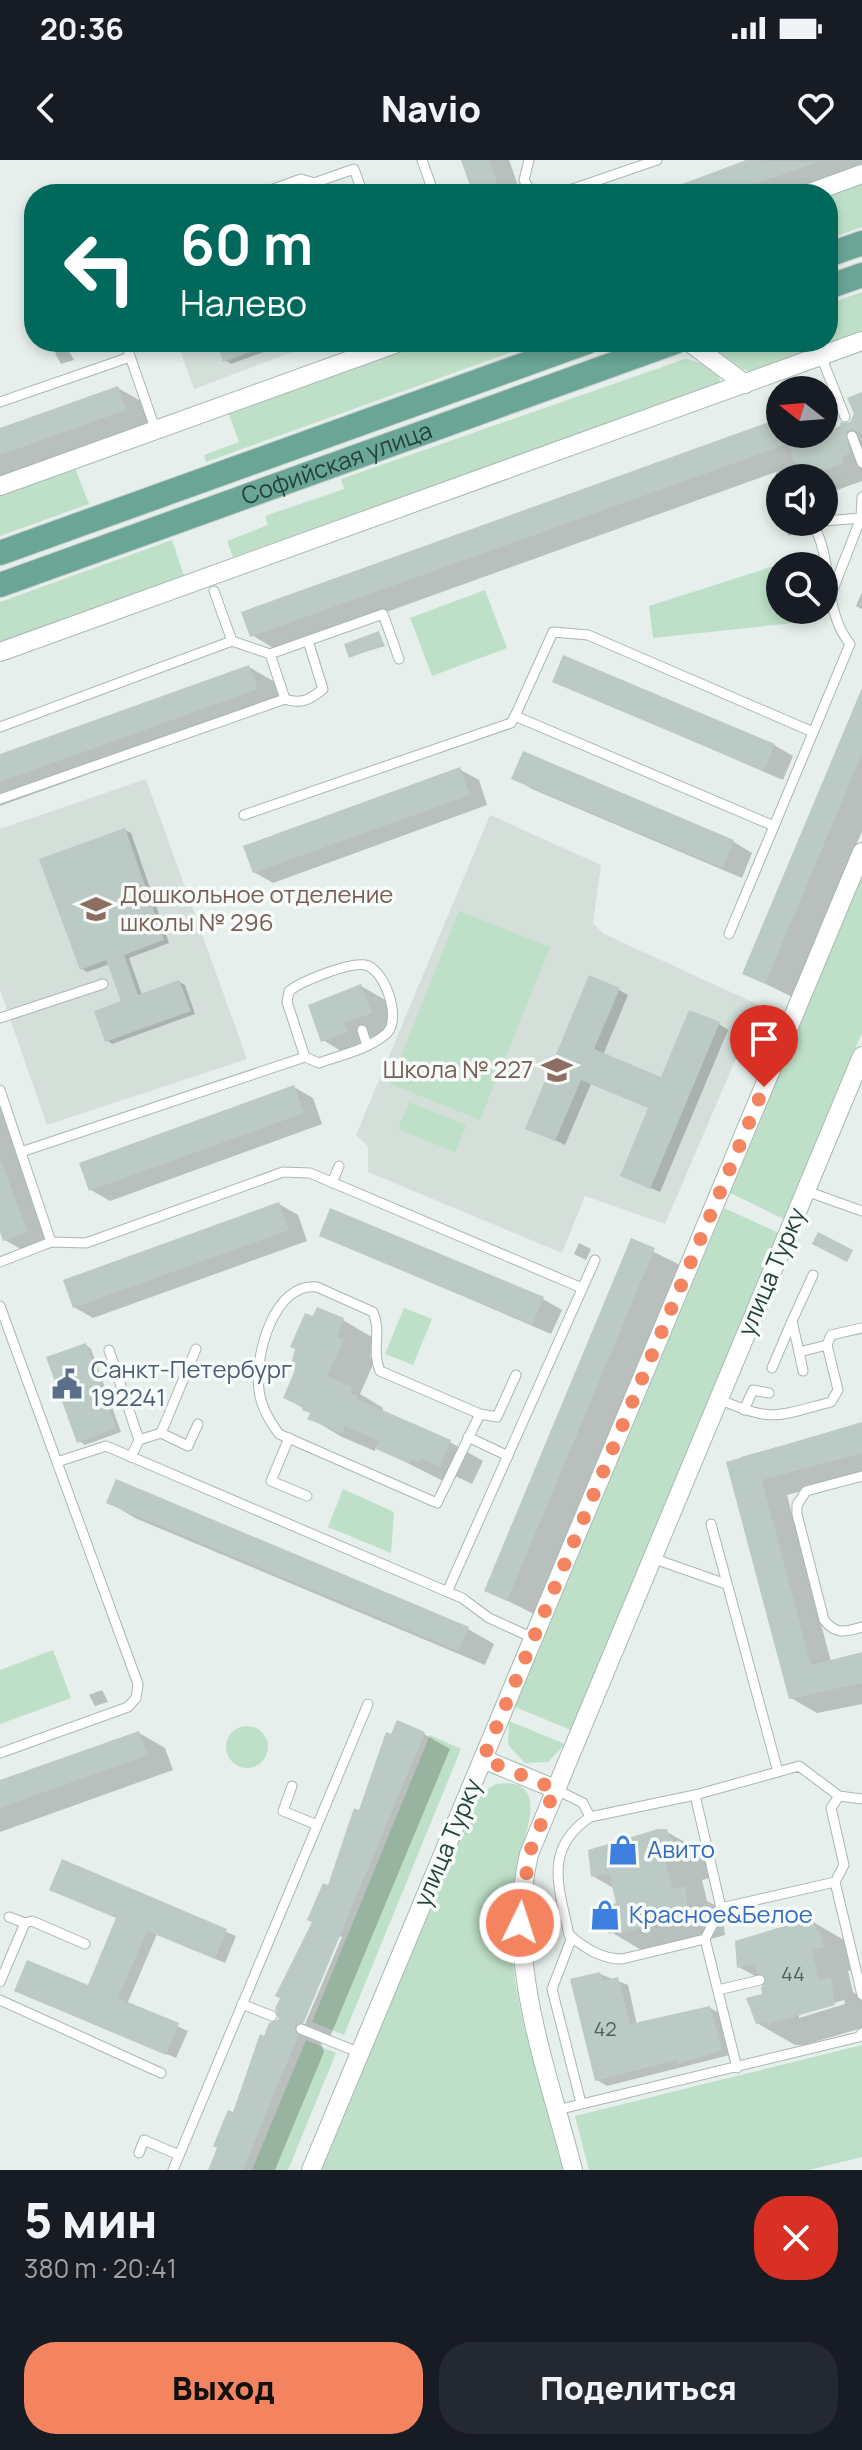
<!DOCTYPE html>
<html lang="ru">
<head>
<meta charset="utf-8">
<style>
	body { margin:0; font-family:Manrope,sans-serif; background:#242831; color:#f1f3f6; height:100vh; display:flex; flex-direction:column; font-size:30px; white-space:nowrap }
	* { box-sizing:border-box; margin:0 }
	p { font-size:26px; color:#9ea1a6 }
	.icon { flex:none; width:44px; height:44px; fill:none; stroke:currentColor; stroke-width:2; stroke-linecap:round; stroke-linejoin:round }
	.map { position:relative; height:2010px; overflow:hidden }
	.sheet { display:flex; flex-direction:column; background:#171b24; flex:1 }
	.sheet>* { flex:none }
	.banner { position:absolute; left:24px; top:24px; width:814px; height:168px; border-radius:32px; box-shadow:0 4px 12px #0003; background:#00695c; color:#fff; overflow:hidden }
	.needle { width:52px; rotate:287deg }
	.buttons { position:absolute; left:766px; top:216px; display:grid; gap:16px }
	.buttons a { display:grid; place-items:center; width:72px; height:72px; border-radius:50%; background:#171b24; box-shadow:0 4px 12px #0003; font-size:40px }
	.pin { position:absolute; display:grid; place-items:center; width:68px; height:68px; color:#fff; margin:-82px -34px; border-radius:50% 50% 50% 0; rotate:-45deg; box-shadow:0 0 8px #0007 }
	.pin .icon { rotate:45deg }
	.me { position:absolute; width:88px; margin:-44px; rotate:4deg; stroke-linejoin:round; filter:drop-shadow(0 0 6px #0008) }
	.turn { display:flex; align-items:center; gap:28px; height:168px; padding:0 24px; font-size:36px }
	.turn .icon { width:104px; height:104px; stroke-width:2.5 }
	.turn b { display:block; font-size:56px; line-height:68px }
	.round { display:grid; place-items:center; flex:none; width:84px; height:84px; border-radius:32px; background:#242831 }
	.summary { display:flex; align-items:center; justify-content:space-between; height:136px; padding:0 24px }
	h1 { font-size:48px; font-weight:800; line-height:60px }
	.primary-button { display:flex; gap:16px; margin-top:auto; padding:16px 24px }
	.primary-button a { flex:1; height:92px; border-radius:32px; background:#f4845f; color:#111; font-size:32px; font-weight:800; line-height:92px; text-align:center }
	.primary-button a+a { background:#242831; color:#f1f3f6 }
	.status { display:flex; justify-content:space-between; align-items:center; height:56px; padding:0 40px; background:#171b24; direction:ltr }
	.status svg { height:22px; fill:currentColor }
	header { display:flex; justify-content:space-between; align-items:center; height:104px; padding:0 24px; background:#171b24; font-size:36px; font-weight:800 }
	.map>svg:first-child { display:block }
	.built { fill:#d4dfda }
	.green { fill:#bfe0c8 }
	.shadow { fill:#0003; fill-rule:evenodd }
	.building { fill:#bbcac4 }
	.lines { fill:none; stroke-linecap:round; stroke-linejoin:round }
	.service-casing { stroke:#a8b8b2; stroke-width:11 }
	.minor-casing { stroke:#a8b8b2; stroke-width:20 }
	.primary-casing { stroke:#c2cac8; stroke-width:26 }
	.service { stroke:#fff; stroke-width:9 }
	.minor { stroke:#fff; stroke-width:18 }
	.primary { stroke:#6aa596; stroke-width:24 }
	.route { stroke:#f4845f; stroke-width:14; stroke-dasharray:0 25.2 }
	.labels { text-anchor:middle; stroke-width:7; stroke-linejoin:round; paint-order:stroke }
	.number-label { font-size:20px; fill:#4a645c }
	.street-label { font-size:24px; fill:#24423a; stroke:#f7fbf9 }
	.education-label { font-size:24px; fill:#785e54; stroke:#f7fbf9; text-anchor:start }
	.service-label { font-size:24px; fill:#4e5e75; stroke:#f7fbf9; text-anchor:start }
	.shop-label { font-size:24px; fill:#366cbe; stroke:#f7fbf9; text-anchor:start }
</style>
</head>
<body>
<div class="status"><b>20:36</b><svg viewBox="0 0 49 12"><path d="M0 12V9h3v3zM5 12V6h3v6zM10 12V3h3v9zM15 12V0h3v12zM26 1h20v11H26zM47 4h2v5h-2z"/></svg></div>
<header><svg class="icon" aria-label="back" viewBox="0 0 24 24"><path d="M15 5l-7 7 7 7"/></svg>Navio<svg class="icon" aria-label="heart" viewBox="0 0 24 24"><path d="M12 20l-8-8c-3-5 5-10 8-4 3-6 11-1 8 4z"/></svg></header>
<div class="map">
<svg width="862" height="2010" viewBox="0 0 862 2010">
	<rect width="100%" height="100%" fill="#e6efeb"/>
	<g class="built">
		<polygon points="177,182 320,182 194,229"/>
		<polygon points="146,619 247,899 47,965 0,830 0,669"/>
		<polygon points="490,655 601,705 593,763 604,774 759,845 665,1064 585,1036 562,1093 368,1012 368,986 356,975"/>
	</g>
	<g class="green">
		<polygon points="862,24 862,67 828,79 828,37"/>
		<polygon points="862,132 862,173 751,212 742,209 716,189 723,182 828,182 828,144"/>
		<polygon points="425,182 540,182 206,302 204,295 239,282 228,252"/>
		<path d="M685,199C699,201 718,209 721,223L233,397L227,381L268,365L265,356L344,329L341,319Z"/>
		<polygon points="75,308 89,344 0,376 0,335"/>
		<polygon points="172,380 184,416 0,482 0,442"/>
		<polygon points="796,399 798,406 780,406 780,450 809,450 812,461 653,478 649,446"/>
		<polygon points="485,430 507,488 432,516 410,458"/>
		<polygon points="862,717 862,873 784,1059 730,1033"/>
		<polygon points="459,751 550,787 480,960 390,924"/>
		<polygon points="409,942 466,965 455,992 398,969"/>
		<polygon points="724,1048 779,1073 571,1570 515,1547"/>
		<polygon points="404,1148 432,1159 413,1205 385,1194"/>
		<polygon points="343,1329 394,1352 391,1393 328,1367"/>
		<polygon points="53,1490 71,1538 0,1564 0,1510"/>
		<polygon points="509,1561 565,1584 548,1602 525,1603 508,1585"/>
		<circle cx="247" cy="1587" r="21"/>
		<polygon points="430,1575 461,1589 344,1875 312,1862"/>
		<path d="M496,1624C550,1616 526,1670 520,1696C516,1714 512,1732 511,1751C505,1826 544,1935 563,2010H321L478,1635Z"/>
		<polygon points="306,1880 336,1893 288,2010 252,2010"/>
		<polygon points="862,1885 862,1997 809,2010 589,2010 575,1956"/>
	</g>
	<g class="shadow">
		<polygon points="463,0 509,0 521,34 476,34"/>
		<polygon points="752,0 862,0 862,10 795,34 658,34"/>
		<polygon points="345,26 353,34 324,34"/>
		<polygon points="34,83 34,102 28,85"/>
		<polygon points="219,182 291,182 231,204 225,200"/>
		<polygon points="67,188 74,200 61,204 55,193"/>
		<polygon points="118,228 144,243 151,265 0,319 0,271"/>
		<polygon points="862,233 862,321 829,333 824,330 824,318 803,318 798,304 278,491 252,475 780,260 780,274 805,274 811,279 848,266 856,254"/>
		<polygon points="782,362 801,362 804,370 789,376"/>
		<polygon points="862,432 862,449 856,446"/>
		<polygon points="378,473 385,486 351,496"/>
		<polygon points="249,507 275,522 283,544 0,646 0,596"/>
		<polygon points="554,521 774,585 793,596 783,620"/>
		<polygon points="862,533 862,671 792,837 744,813"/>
		<polygon points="524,594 734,682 752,693 742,718 532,629 514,618"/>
		<polygon points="459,609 479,620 487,645 273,723 254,712"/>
		<polygon points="125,670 131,673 169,783 129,798 142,835 179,822 185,825 195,854 112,884 107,880 123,842 110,804 87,812 82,809"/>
		<polygon points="361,826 387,841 397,868 369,878 373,887 349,896 323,880"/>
		<polygon points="619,830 628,835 603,895 662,920 719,864 728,870 660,1032 632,1020 650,948 591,924 565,985 534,970"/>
		<polygon points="294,927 313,938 322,964 110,1041 91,1030"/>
		<polygon points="0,938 54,1087 31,1095 5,1080 0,1066"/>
		<polygon points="279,1044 298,1055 307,1081 93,1158 74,1147"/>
		<polygon points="321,1075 543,1139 562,1150 551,1174"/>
		<polygon points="632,1081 680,1105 534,1454 486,1430"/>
		<polygon points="579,1083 591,1089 586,1100 574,1094"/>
		<polygon points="343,1160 375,1179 370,1197 375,1200 360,1234 383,1248 382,1252 450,1282 483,1301 472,1324 455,1316 453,1319 445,1316 443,1321 376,1287 375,1291 342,1277 310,1258 312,1253 285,1238"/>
		<polygon points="86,1185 91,1189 121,1272 85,1285 79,1281"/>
		<polygon points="862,1264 862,1315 787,1335 831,1502 862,1494 862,1544 817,1553 791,1538 741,1297"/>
		<polygon points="109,1342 468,1469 494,1484 485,1505 135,1358"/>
		<polygon points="102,1530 108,1542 95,1546 89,1535"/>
		<polygon points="139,1573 165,1588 173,1610 0,1672 0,1622"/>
		<path d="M424,1574L450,1589L330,1877L320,1880L324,1892L275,2010H209L265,1878L281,1861L361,1652ZM339,1776L342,1777L305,1864L302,1863Z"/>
		<polygon points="667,1672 704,1693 713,1717 702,1720 707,1741 722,1749 725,1775 658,1794 648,1794 611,1772 618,1744 615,1729 593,1716"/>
		<polygon points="63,1702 236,1776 225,1803 157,1774 127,1844 188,1871 176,1898 26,1835 89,1828 118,1759"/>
		<path d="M813,1762L851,1784L860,1808L848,1811L853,1832L862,1837V1868L804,1885H795L757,1863L748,1839L764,1835L767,1823L739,1807ZM844,1840L845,1844L799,1858V1853Z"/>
		<polygon points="600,1814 628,1825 637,1865 710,1848 719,1853 730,1895 607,1926 597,1920"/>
	</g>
	<g class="building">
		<polygon points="461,0 489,0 501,34 473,34"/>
		<polygon points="746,0 818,2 728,34 656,34"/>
		<polygon points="216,182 273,182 273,184 223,202"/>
		<polygon points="118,226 126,250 0,295 0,268"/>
		<polygon points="862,232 862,273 852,269 846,272 850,293 842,297 845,303 801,318 788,284 250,477 241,452 780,258 780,274 824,274 841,265 840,263 850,262 854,254 847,238"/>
		<polygon points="379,471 384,485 349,498 344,484"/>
		<polygon points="563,495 775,584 764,611 552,522"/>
		<polygon points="249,505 258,529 0,622 0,594"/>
		<polygon points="862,528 862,594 765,824 742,814"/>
		<polygon points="523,591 734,680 723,708 511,619"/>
		<polygon points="460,607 470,635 253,713 243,686"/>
		<polygon points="125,668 164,780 124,795 138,835 179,820 191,851 105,882 94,851 121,841 106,800 80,810 39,699"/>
		<polygon points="589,815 620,828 594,889 661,917 689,850 720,862 650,1029 620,1016 648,948 581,920 555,981 525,969"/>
		<polygon points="361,824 372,853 344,863 348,872 321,882 308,845"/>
		<polygon points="294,925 304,953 89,1031 79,1003"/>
		<polygon points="0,998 28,1072 3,1081 0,1072"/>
		<polygon points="279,1042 289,1070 73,1148 63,1120"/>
		<polygon points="330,1048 544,1137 532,1165 319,1076"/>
		<polygon points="818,1072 853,1090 847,1102 812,1084"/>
		<polygon points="631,1078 655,1088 507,1441 484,1431"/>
		<polygon points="317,1147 344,1158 338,1177 344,1180 327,1216 352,1227 350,1233 358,1236 357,1239 451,1280 440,1307 422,1299 420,1302 412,1299 410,1304 376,1289 379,1281 345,1266 342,1274 325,1266 307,1259 310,1253 302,1250 303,1247 283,1238 295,1210 290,1208 295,1189 290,1187 305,1153 313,1156"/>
		<polygon points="86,1183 116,1268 77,1283 46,1197"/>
		<polygon points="862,1262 862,1293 762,1320 811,1505 862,1492 862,1523 789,1539 726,1302"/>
		<polygon points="116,1319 469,1467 458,1491 106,1343"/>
		<polygon points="397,1560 425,1572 304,1862 294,1866 298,1876 243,2010 208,2010 217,1988 213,1986 228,1950 233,1952 260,1874 264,1876 269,1863 279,1859 275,1849 280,1838 275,1836 312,1762 307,1760 323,1723 328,1725 354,1648 359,1650 386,1572 391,1574"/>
		<polygon points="139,1571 148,1595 0,1648 0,1620"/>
		<polygon points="658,1669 667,1669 670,1679 673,1678 677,1696 665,1699 673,1729 685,1726 689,1754 619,1774 618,1771 609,1774 599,1747 616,1743 609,1713 591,1717 588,1690"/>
		<polygon points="62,1699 227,1769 215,1799 147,1771 118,1838 179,1863 166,1895 14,1831 27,1800 88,1825 116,1758 49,1730"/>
		<polygon points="804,1760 814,1760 816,1769 819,1769 824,1787 812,1790 819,1820 831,1817 835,1845 765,1865 765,1862 756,1864 746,1838 762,1834 761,1828 767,1818 757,1813 755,1804 737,1808 735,1781"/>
		<polygon points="600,1812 603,1821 618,1817 630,1864 710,1846 722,1890 678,1904 676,1900 595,1921 570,1819"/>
	</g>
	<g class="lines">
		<g class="service-casing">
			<g id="service">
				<polyline points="422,0 434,34"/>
				<polyline points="529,0 524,20 532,34"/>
				<polyline points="260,34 301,19 314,23 354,9 363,34"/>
				<polyline points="558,34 657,0"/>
				<polyline points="125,182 156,271"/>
				<polyline points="350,182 350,184"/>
				<polyline points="821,196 845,257"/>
				<polyline points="0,242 130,197"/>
				<polyline points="852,276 862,303"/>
				<polyline points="781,316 782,318"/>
				<polyline points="824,361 861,358"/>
				<polyline points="214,431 232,481 270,494"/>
				<polyline points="832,432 861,358 862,337"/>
				<path d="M285,539C301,545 311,539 323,529L308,481"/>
				<polyline points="515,556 553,472 588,475 813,572"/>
				<polyline points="0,567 232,481"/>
				<polyline points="0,639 285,539 270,494 383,454 399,499"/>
				<polyline points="244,655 511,563 515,556 774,666"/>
				<path d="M729,774L850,484C822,450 835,402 812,362"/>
				<polyline points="0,858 103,824"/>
				<polyline points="362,870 367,885"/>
				<polyline points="0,930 51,1082"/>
				<path d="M21,992L305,897L287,842L289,831C302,821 349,802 365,805C384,808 402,858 387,873C370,889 341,895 319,903L305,897"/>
				<polyline points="332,1023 339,1006"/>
				<polyline points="806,1031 862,1051"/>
				<polyline points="0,1102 51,1082 86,1083 283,1012 310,1013 582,1128"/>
				<polyline points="0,1146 138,1524 136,1538 128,1547 0,1593"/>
				<polyline points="196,1189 161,1273 188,1286 198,1264"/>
				<polyline points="109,1190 139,1280"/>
				<polyline points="799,1192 792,1161 813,1115"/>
				<polyline points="772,1208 792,1161"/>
				<polyline points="803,1211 799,1192 827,1185"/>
				<path d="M719,1239C772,1263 777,1256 831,1242L838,1230L827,1185L831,1175L862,1168"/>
				<polyline points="744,1250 753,1230 769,1233"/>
				<path d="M480,1254L380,1211C371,1190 382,1172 373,1152L317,1127C274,1122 254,1196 259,1230C261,1247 269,1260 279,1274L437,1343L480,1254L497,1257L516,1215"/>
				<polyline points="468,1277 508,1296"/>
				<polyline points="289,1278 271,1321 307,1336"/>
				<polyline points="131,1297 139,1280 161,1273"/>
				<polyline points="57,1302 106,1286 462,1438 489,1458 533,1478"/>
				<path d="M862,1316L806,1331L797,1345V1354L824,1460C836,1475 845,1472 862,1467"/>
				<polyline points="711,1364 778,1612"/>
				<polyline points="652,1398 726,1424"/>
				<polyline points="447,1432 595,1100"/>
				<polyline points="292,1626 283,1651 317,1665"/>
				<polyline points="555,1629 583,1643 590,1657 695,1635"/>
				<polyline points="839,1636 831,1648 844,1705 835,1722 721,1748 695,1635 799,1606 839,1636 862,1639"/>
				<path d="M590,1657C543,1689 559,1727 569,1775C585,1788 601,1799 622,1799L705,1779L721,1748"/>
				<polyline points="835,1722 862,1835"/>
				<polyline points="25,1763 32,1761 85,1784"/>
				<polyline points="572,1777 552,1829 581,1943"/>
				<polyline points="705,1779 737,1908"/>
				<polyline points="0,1822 25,1763 9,1757"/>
				<polyline points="718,1830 760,1820"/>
				<polyline points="0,1840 161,1913"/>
				<polyline points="242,1844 272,1856"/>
				<polyline points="301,1869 360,1893"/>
				<polyline points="557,1950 859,1877 862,1873"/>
				<polyline points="139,1993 144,1980 179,1995"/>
				<polyline points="173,2010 368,1544"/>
			</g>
		</g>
		<g class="minor-casing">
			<g id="minor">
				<polyline points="807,34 862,14"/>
				<polyline points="689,182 745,224"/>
				<polyline points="0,326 400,182"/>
				<polyline points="0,492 862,181"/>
				<polyline points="483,1599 555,1629"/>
				<polyline points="311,2010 862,692"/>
				<path d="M573,2010C547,1908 504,1800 529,1694L862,896"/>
			</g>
		</g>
		<g class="primary-casing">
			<g id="primary">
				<polyline points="828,95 862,83"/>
				<polyline points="828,127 862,115"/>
				<polyline points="0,393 587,182"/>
				<path id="s1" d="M0,425L675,182"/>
			</g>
		</g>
		<use href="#service" class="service"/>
		<use href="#minor" class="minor"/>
		<use href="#primary" class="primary"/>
	</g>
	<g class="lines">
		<polyline class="route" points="520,1763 529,1694 555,1629 483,1599 764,927"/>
	</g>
	<defs>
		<g id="school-bare" transform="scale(2.4)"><path d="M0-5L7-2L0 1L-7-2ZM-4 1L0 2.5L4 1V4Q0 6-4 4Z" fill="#8d6e63" stroke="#f7fbf9" stroke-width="2.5" paint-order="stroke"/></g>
		<g id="civic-bare" transform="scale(2.4)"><path d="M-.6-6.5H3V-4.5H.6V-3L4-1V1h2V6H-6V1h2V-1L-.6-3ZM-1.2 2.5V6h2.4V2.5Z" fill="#5c6f8a" stroke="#f7fbf9" stroke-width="2.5" paint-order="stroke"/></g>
		<g id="shop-bare" transform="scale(2.4)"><path d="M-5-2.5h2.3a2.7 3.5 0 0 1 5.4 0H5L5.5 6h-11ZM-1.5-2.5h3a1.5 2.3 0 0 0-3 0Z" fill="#3f7fe0" stroke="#f7fbf9" stroke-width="2.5" paint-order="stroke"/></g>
	</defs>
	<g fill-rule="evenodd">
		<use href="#school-bare" x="96" y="749"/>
		<use href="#school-bare" x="557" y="910"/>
		<use href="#civic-bare" x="67" y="1224"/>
		<use href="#shop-bare" x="623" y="1690"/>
		<use href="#shop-bare" x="605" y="1755"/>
	</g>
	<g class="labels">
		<g class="number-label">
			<text x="793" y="1821">44</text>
			<text x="605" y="1876">42</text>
		</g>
		<g class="street-label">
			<text dy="8" stroke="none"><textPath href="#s1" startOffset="358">Софийская улица</textPath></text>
			<text transform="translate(772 1112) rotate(-67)" y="8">улица Турку</text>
			<text transform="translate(448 1683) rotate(-67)" y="8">улица Турку</text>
		</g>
		<g class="education-label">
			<text x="120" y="743">Дошкольное отделение<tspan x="120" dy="28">школы № 296</tspan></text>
			<text x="533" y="918" text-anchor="end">Школа № 227</text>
		</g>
		<g class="service-label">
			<text x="91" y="1218">Санкт-Петербург<tspan x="91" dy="28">192241</tspan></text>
		</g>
		<g class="shop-label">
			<text x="647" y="1698">Авито</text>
			<text x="629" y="1763">Красное&amp;Белое</text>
		</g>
	</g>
</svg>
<div class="buttons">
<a><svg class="needle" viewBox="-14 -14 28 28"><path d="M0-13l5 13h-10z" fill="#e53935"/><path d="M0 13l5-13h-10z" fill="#9ea1a6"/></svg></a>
<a><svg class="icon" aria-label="sound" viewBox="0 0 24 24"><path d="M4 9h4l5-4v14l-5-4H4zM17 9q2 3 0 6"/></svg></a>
<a><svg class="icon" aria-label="search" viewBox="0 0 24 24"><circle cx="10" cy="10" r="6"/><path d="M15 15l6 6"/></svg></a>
</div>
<div class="pin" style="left:764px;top:927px;background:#d93025"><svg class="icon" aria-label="arrive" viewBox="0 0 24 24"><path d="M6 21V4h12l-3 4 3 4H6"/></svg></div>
<svg class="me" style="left:520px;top:1763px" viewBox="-20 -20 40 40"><circle r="17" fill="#f4845f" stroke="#fff" stroke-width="3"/><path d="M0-11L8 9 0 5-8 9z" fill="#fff"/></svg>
<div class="banner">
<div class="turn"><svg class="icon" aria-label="left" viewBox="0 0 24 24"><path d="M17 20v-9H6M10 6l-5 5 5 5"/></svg><div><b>60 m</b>Налево</div></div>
</div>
</div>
<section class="sheet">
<div class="summary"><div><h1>5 мин</h1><p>380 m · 20:41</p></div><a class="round" style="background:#d93025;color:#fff"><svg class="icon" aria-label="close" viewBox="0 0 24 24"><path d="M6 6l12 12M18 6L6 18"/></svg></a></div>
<div class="primary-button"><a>Выход</a><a>Поделиться</a></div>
</section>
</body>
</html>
